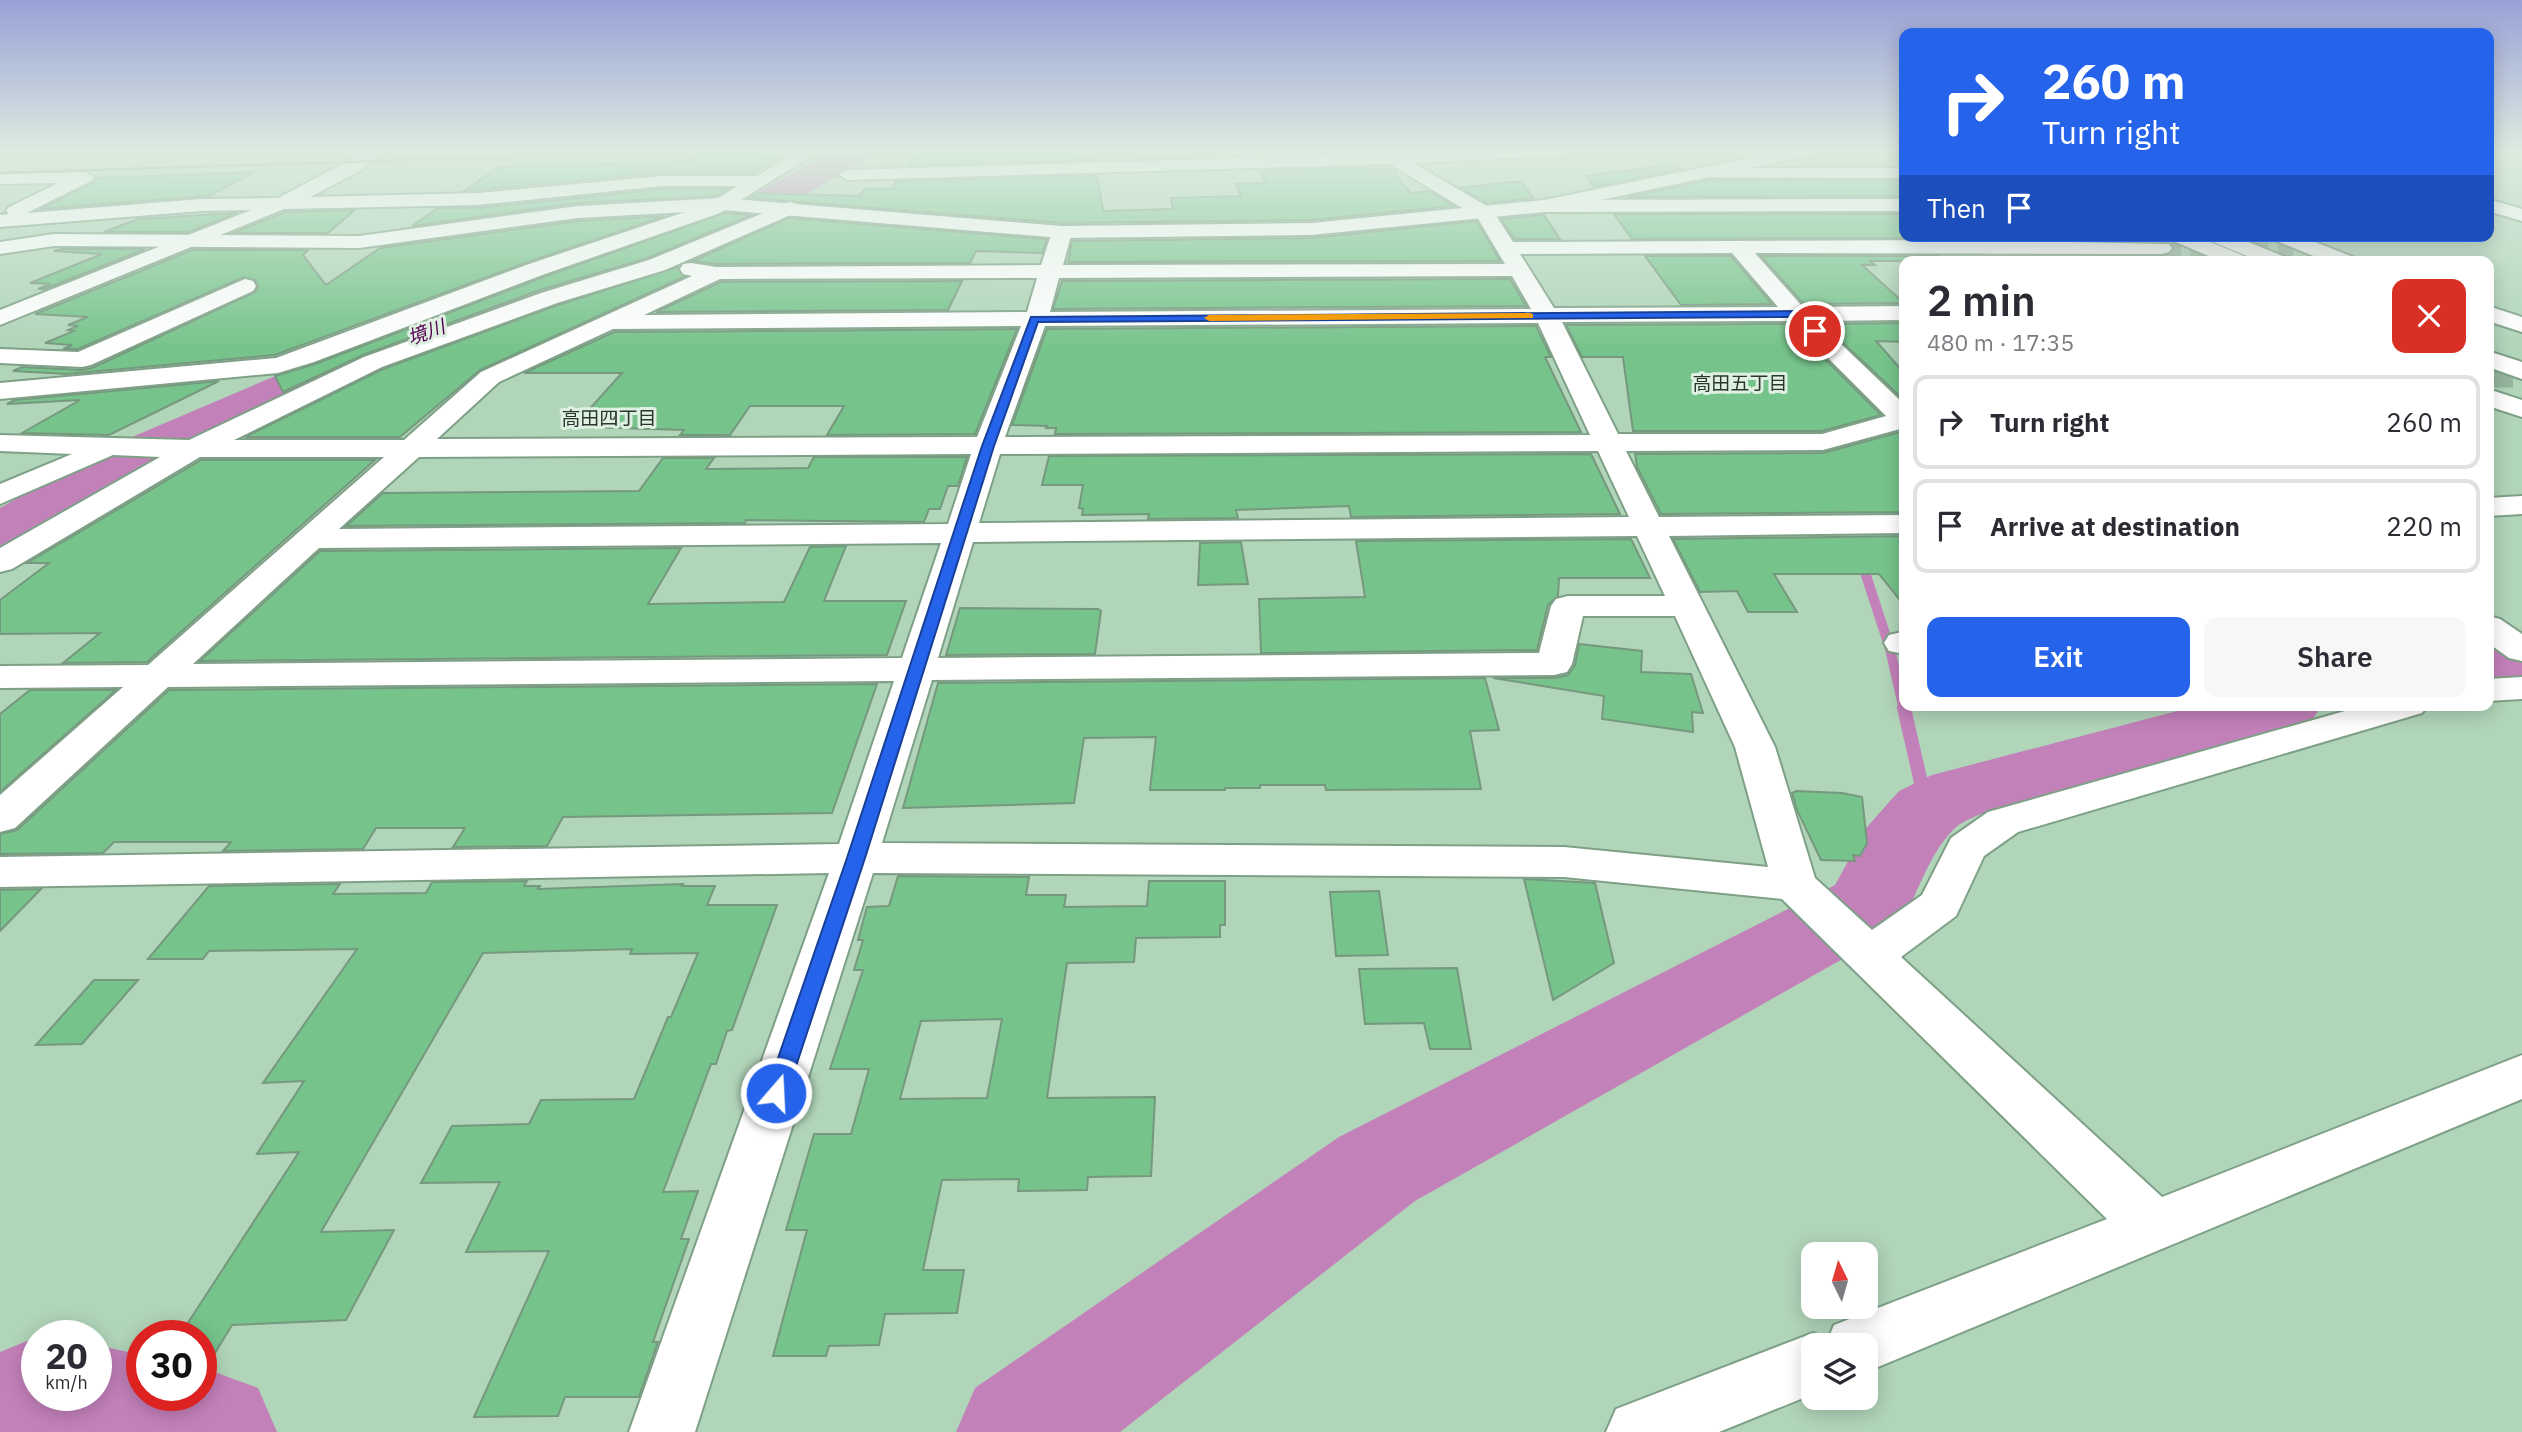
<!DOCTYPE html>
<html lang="en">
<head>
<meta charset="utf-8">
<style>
	body { margin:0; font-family:"IBM Plex Sans","Noto Sans JP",sans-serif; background:#f7f7f7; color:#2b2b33; height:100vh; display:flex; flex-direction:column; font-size:26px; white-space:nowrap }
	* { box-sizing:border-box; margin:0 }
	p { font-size:23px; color:#7c7c81 }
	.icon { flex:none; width:38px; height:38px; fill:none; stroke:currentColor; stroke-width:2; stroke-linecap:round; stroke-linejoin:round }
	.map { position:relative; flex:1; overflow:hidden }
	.side { position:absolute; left:1899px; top:256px; width:595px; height:455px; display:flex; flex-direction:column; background:#fff; border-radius:14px; box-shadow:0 4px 18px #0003 }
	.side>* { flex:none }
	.hud { position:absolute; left:1899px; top:28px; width:595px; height:214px; border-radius:14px; box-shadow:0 4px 18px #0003; background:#2563eb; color:#fff; overflow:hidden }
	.needle { width:46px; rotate:355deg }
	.fabs { position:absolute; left:1801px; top:1242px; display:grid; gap:14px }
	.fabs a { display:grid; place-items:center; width:77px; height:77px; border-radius:14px; background:#fff; box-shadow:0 4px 18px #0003; font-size:35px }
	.speed { position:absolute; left:21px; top:1320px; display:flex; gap:14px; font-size:35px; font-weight:700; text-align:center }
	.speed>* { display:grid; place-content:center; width:91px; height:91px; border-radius:50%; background:#fff; box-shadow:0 4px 18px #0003; line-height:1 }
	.speed small { font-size:18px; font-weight:400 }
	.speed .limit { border:10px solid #d22; background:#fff; color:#111 }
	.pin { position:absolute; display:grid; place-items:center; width:60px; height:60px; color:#fff; margin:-30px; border:4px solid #fff; border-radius:50%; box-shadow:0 2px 7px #0007 }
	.me { position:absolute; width:77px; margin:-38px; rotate:19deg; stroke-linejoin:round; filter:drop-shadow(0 0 5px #0008) }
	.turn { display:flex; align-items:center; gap:24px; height:147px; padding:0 28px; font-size:32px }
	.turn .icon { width:91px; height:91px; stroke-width:2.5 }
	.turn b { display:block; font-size:49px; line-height:60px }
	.then { display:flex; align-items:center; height:66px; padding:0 28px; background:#0003; gap:14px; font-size:26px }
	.round { display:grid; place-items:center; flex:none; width:74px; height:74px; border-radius:14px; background:#f7f7f7 }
	.head { display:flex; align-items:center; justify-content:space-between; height:119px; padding:0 28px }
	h1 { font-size:42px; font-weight:600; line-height:52px }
	.action { display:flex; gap:14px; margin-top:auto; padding:14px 28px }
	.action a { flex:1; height:80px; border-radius:14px; background:#2563eb; color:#fff; font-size:28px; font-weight:600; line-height:80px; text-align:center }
	.action a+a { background:#f7f7f7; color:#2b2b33 }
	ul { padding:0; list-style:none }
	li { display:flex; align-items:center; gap:21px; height:94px; margin:0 14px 10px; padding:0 14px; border:4px solid #e1e1e2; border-radius:14px }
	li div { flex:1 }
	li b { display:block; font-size:26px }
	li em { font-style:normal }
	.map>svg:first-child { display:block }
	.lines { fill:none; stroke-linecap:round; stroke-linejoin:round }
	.stream-far1 { stroke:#c381ba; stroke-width:10 }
	.stream { stroke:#c381ba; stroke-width:14 }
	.river { fill:#c381ba; fill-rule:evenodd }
	.building { fill:#76c38b; stroke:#76987e; stroke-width:2; fill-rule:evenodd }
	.street-tunnel-far1 { stroke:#96b59d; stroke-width:19; stroke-dasharray:19 10; stroke-linecap:butt }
	.street-tunnel { stroke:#96b59d; stroke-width:25; stroke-dasharray:25 13; stroke-linecap:butt }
	.street-casing { stroke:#7ea086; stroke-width:4 }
	.secondary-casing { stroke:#7ea086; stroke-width:4 }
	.highway-casing { stroke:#7ea086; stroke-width:4 }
	.street { fill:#fff; fill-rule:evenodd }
	.secondary { fill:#fff; fill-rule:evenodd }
	.highway { fill:#fff; fill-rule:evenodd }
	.rail { stroke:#6f8874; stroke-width:2.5 }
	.route { fill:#2563eb; stroke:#184099; stroke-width:2 }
	.slow { fill:#f59e0b }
	.labels { text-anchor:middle; stroke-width:6; stroke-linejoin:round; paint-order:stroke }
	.far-water-label { font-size:19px; font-style:italic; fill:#54004f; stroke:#def0e2 }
	.far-neighbourhood-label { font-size:19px; fill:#29372c; stroke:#def0e2 }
</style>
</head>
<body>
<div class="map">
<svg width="2522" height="1432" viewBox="0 0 2522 1432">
	<rect width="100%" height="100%" fill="#b1d5b9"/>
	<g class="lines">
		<polyline class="stream-far1" points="1861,560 1890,649 1904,710"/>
		<polyline class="stream" points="1904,708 1927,809"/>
		<g class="river">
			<polygon points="834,150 875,150 870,157 773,214 661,260 647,264 633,260 627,252 633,244 747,198"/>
			<polygon points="501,291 516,295 523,304 516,313 314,394 142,473 21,546 0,551 0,508 104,449 280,374"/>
			<polygon points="2522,644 2522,686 2488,687 2488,645"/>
			<path d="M2200,705H2322L2312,720L1988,811C1977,816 1962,821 1954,829C1927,856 1918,895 1899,927L1415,1201L1120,1432H956L975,1388L1339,1137L1835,885L1867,827L1899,791L1932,775Z"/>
			<polygon points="37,1337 37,1395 96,1395 96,1345 142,1355 142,1395 201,1395 201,1367 258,1388 277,1432 0,1432 0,1352"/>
		</g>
	</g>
	<g class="building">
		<polygon points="1092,150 1094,160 909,166 914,151"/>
		<polygon points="789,151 753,173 662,173 464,191 499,167 679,162 692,161 699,152"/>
		<polygon points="1670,165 1680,169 1594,187 1586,176"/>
		<polygon points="1371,167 1373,170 1393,169 1410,193 1430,191 1454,206 1311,220 1062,223 750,198 757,193 859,196 865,189 892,189 896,181 1097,175 1103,211 1173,209 1171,198 1241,196 1236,184 1266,183 1260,170"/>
		<polygon points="254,172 209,196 40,209 92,183 96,178"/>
		<polygon points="1709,180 1904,181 1904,196 1627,197"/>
		<polygon points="1510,182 1522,182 1533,198 1487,203 1461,188"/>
		<polygon points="662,189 728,189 717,196 578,203 412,226 438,208 478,208"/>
		<polygon points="355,210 328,233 233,233 285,212"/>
		<polygon points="237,213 188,232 104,232 138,219"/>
		<polygon points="725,213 751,215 648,258 540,290 363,355 283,392 275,376 315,364 546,276"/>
		<polygon points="1614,214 1904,214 1904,236 1918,238 1632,239"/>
		<polygon points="1544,215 1560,239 1514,239 1501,219"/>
		<polygon points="665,216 528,262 275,355 67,374 13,371 22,367 82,370 92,368 255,292 258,287 255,280 244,277 78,349 63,349 72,345 45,343 74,331 68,330 78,326 68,325 88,317 35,314 192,250 308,250 303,255 326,285 380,248 578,221"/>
		<polygon points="789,218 1047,239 1042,253 976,251 970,263 716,264 693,261"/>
		<polygon points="1477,221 1500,261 1068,262 1072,241 1311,238"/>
		<polygon points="61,249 145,249 45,289 38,289 51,284 30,283 102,254 54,251"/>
		<polygon points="1645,256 1731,256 1772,304 1681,305"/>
		<polygon points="1761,256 1940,256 1946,261 1870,261 1875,265 1862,265 1904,303 1804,304"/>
		<polygon points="678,267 684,277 480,370 400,437 245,437 383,369 558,305"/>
		<polygon points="1510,279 1526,306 1053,309 1062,281"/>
		<polygon points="962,281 948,310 656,312 721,282"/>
		<polygon points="1904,323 1904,342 1876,341 1904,373 1904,400 1823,324"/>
		<polygon points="1790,324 1881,415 1822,431 1633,431 1623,357 1582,357 1566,325"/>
		<polygon points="1536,326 1551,357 1545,357 1581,432 1055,434 1056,428 1046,428 1047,426 1012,425 1047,329"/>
		<polygon points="1017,329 975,434 827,435 844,406 750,406 730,435 680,435 684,430 588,427 599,414 585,414 622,373 524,373 614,332"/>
		<polygon points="219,381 109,435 22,433 80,400 7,404 15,400"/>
		<polygon points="1904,431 1904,512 1661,514 1637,467 1635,454 1823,453"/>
		<polygon points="1591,454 1620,514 1351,517 1349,506 1236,510 1238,518 1148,519 1149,514 1082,515 1083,509 1079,508 1083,485 1042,485 1049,456"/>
		<polygon points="814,457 967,457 958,486 948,486 940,509 929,509 924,522 746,520 745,523 346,526 383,493 639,491 663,458 714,458 706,469 808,468"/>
		<polygon points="201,460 375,460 147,662 63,663 100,633 0,634 0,600 49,563 27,563"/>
		<polygon points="1904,536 1904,605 1879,574 1774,574 1797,612 1748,612 1737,591 1700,592 1673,539"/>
		<polygon points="1631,539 1650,578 1559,578 1558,596 1548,605 1537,650 1261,653 1259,599 1365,597 1356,541"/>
		<polygon points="1241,542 1248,584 1198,585 1200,543"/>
		<polygon points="846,546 824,601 906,601 887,655 200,661 320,551 681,548 648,604 784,602 810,547"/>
		<polygon points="960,608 1098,609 1101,611 1095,654 946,655"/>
		<polygon points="1579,644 1642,651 1641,672 1691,674 1703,713 1692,712 1693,732 1602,719 1604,696 1493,678 1554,678 1568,675 1575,665"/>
		<polygon points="1485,678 1499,730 1470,731 1481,789 1326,790 1325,785 1260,785 1260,788 1225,788 1225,790 1150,790 1156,737 1084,738 1074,803 903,808 938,683"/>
		<polygon points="877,684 832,813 563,817 547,846 453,847 465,828 376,828 363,849 223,851 231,842 114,842 103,853 0,854 0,834 17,830 169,690"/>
		<polygon points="30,690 116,690 0,792 0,714"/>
		<polygon points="1796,791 1842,793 1862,797 1867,843 1860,856 1853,855 1855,861 1821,860 1797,810 1792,793"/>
		<path d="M898,876L1029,877L1026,895H1066L1064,907L1147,906L1149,881H1225V925H1220V937L1136,938L1134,962L1067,963L1047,1098L1155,1097L1151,1176L1088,1177L1087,1190L1018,1191L1019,1179L942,1180L923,1270H964L957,1313L885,1314L879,1345L829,1346L826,1356H773L807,1230H786L814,1134H851L869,1069H830L863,970H854L863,940H858L867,907L889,906ZM1002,1019L987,1098L900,1099L921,1021Z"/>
		<polygon points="1524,879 1595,883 1614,963 1553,1000"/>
		<polygon points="527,881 524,886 540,886 538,889 683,884 682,886 715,886 707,905 777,905 732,1030 727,1031 716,1064 711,1064 663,1192 698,1191 681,1239 689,1239 653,1342 658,1342 639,1397 565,1397 558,1416 474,1417 549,1251 466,1252 500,1182 421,1183 452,1126 529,1124 541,1100 634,1099 668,1017 671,1017 698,953 630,954 632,949 483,953 321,1232 394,1230 346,1320 232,1325 201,1376 201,1335 180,1335 299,1152 257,1154 304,1081 263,1083 357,949 209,951 203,959 148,959 209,886 340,884 333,894 426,893 432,882"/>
		<polygon points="41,889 0,931 0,890"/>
		<polygon points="1379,891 1388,955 1336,956 1330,892"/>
		<polygon points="1457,968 1471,1049 1430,1049 1424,1023 1365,1024 1359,969"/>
		<polygon points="94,980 138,980 82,1044 36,1045"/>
	</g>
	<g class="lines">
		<polyline class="street-tunnel-far1" points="2162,248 2293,253"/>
		<polyline class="street-tunnel" points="2488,375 2522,375"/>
		<g class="street-casing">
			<g id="street">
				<polygon points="369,150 389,150 356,173 310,197 478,193 662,176 757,176 800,150 821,150 720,213 545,274 314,362 278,373 0,399 0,383 276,358 529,264 706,205 738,186 662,186 478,205 284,209 0,325 0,310 251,210 201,211 0,227 0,215 9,214 6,211 9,207 58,183 0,184 0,174 85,172 94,177 91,181 27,213 201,199 278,198"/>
				<path d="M1370,150H1391L1396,154L1575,150L1567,155L1413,163L1492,209L1513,242L1963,240L2169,244L2172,248L2169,252L2162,254L1755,253L1803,307L1904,306V320L1817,321L1904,404V428L1823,450L1626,451L1659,517L1904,515V533L1669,536L1775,747L1815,878L1872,930L1922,895L1951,838L1988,812L2366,705H2428L2422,713L2018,832L1984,856L1956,916L1901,957L2162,1197L2522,1055V1099L1866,1372V1346H1813V1394L1719,1432H1606L1616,1409L1813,1333L1828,1339L1834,1325L2107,1219L1782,899L1564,877L873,873L695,1432H629L829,873L0,887V857L839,844L894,681L168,687L15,828L0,832V795L123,687L0,688V666L148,665L384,457H200L12,569L0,572V548L160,457L113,455L0,504V484L72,454L0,451V435L189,440L364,357L541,293L649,260L790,202L797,204L800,208L797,212L665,270L557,303L382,367L234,440H404L481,372L692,276L683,274L680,269L683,264L691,263L716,267L1041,265L1052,232L1055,228H1069L1072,232L1063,265L1505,264L1477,217L1390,164L848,180L839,175L848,170L1373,154ZM1732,253L1778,307L1554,308L1520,254ZM1512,276L1531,309L1050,312L1059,278ZM1037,278L1027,312L644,315L720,279ZM1791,321L1886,416L1822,434H1618L1562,322ZM1538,323L1590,435L1005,437L1045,326ZM1021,326L977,437L437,439L499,382L613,329ZM1598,451L1629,517L979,523L1000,454ZM971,454L948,524L339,529L419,457ZM1637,536L1665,596H1568L1556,599L1551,606L1539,653L938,658L973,542ZM941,543L902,658L193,664L319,548ZM1583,616H1675L1735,747L1768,867L1564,847L882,843L932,680L1554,675L1567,672L1572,664Z"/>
				<polygon points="1710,168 1904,168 1904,178 1704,177 1701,173 1704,169"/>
				<polygon points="1904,199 1904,211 1544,212 1534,206 1544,200"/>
				<polygon points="2271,236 2300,236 2353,257 2356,261 2326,261 2274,240"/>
				<polygon points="245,279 253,281 256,286 253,291 91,365 82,367 0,363 0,349 78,352"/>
				<polygon points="2488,306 2522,317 2522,332 2488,321"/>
				<polygon points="2488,389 2522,400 2522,417 2488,406"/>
				<polygon points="2522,496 2522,514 2488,516 2488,498"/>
				<polygon points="2488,616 2500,619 2522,634 2522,661 2509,658 2488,643"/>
				<polygon points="1902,632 1904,654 1889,651 1884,643 1889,635"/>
				<polygon points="2522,677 2522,699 2488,701 2488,679"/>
			</g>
		</g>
		<g class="secondary-casing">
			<g id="secondary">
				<polygon points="1787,150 1821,150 1813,155 1544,212 1311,235 1062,238 722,210 578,218 359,248 54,246 0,254 0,242 54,234 359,236 578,206 722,198 1062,226 1311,223 1544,200"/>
				<polygon points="2488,199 2522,209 2522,221 2488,211"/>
			</g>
		</g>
		<g class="highway-casing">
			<g id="highway">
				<polygon points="2168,236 2196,236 2244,256 2248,260 2220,261 2171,240"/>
				<polygon points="2205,236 2234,236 2285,257 2288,261 2259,261 2208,240"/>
				<polygon points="2488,351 2522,362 2522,379 2488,367"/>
			</g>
		</g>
		<use href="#street" class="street"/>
		<use href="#secondary" class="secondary"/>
		<use href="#highway" class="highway"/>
		<polyline class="rail" points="0,173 724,150"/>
	</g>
	<linearGradient id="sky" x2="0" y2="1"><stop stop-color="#99a0d6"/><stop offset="0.43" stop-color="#dcece0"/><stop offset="1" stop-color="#dcece0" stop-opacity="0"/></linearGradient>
	<rect width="2522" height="351" fill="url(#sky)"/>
	<polygon class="route" points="1797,311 1818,329 1818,334 1811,334 1794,317 1038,322 994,446 865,858 787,1093 784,1099 776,1102 769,1099 766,1093 847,858 982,446 1031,317"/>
	<polygon class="slow" points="1530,313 1533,314 1533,318 1209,321 1204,318 1209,315"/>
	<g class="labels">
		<g class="far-water-label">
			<text transform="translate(426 332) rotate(-20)" y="7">境川</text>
		</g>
		<g class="far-neighbourhood-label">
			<text x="1740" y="390">高田五丁目</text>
			<text x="609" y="425">高田四丁目</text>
		</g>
	</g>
</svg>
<div class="fabs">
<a><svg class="needle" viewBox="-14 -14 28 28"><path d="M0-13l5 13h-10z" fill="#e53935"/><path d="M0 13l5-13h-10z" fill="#7c7c81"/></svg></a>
<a><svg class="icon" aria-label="layers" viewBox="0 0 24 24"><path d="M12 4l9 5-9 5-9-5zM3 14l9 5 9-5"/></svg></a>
</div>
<div class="speed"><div>20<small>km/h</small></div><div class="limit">30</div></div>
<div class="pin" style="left:1815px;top:331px;background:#d93025"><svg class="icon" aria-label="arrive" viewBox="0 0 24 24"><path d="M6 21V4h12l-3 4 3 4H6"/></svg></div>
<svg class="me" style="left:776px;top:1093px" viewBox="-20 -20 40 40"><circle r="17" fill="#2563eb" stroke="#fff" stroke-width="3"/><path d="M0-11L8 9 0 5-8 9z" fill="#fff"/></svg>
<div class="hud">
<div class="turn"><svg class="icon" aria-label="right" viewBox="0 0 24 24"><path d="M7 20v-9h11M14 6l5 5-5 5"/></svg><div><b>260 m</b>Turn right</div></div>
<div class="then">Then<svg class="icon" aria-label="arrive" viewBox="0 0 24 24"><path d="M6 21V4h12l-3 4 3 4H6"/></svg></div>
</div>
<section class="side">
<div class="head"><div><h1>2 min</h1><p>480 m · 17:35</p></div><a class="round" style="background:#d93025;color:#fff"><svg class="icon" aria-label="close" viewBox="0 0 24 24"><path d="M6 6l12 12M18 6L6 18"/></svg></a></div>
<ul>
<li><svg class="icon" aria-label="right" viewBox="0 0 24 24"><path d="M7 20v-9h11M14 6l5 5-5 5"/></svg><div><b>Turn right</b></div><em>260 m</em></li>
<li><svg class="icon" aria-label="arrive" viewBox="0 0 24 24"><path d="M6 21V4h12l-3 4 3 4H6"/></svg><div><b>Arrive at destination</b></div><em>220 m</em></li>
</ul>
<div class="action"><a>Exit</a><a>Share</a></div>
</section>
</div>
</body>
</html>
